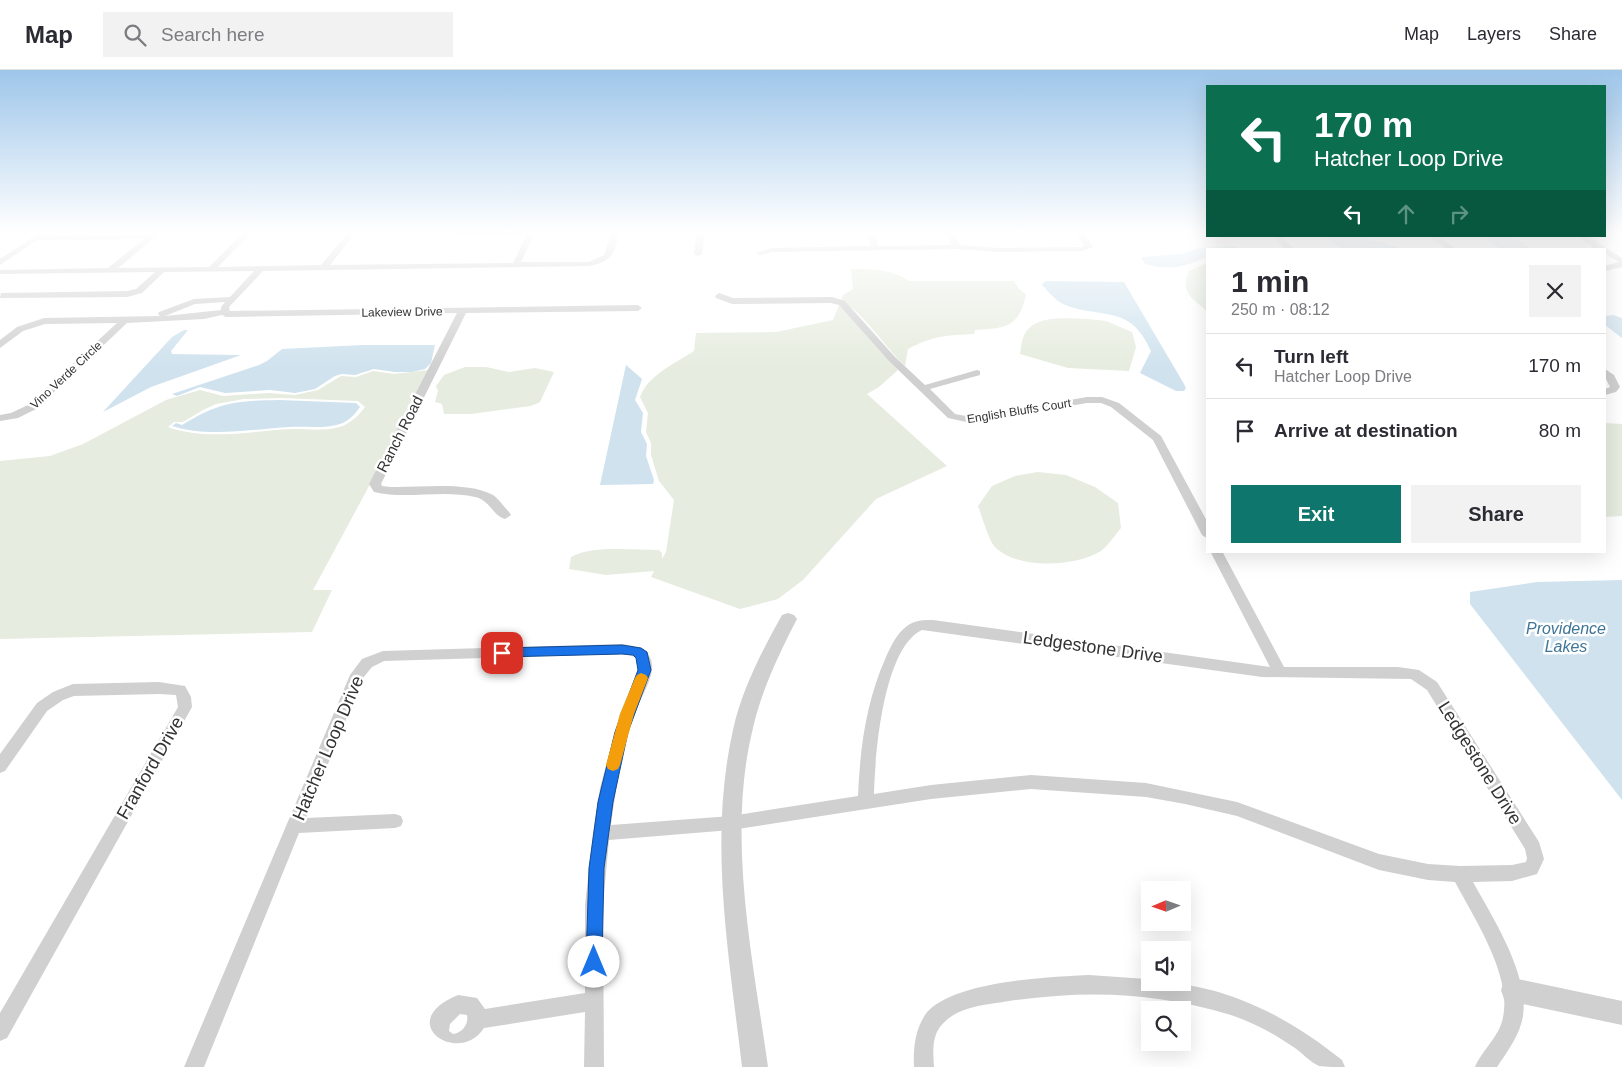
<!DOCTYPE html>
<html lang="en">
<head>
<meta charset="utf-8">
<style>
	body { margin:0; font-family:Arial,sans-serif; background:#f2f2f3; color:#2b2b33; height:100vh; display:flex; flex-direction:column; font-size:19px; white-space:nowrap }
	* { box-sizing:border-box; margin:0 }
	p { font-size:16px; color:#7c7c81 }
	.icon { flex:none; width:28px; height:28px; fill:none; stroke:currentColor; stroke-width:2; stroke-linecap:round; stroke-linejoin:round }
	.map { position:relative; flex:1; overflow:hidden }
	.details { position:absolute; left:1206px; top:178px; width:400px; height:305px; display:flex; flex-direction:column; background:#fff; border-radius:0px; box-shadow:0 5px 20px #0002 }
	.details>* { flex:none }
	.hud { position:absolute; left:1206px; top:15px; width:400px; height:152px; border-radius:0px; box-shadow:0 5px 20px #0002; background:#0b6e4f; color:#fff; overflow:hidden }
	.needle { width:32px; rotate:268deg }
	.fabs { position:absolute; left:1141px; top:811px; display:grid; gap:10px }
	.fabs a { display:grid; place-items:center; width:50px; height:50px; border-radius:0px; background:#fff; box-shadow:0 5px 20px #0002; font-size:25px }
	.pin { position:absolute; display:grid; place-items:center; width:42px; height:42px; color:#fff; margin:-21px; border-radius:10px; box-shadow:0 2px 8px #0006 }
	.me { position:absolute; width:55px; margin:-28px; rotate:0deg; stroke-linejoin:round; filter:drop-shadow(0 0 4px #0008) }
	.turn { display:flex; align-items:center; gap:18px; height:105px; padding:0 25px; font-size:22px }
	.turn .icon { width:65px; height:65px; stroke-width:2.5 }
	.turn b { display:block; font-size:35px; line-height:42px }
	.lanes { display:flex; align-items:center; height:48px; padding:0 25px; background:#0003; justify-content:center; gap:25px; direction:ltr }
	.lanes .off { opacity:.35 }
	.round { display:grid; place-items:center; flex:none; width:52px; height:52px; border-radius:0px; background:#f2f2f3 }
	.head { display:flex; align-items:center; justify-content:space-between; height:85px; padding:0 25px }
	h1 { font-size:30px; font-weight:700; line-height:38px }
	.cta { display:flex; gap:10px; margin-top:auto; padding:10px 25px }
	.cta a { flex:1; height:58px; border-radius:0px; background:#0f766e; color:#fff; font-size:20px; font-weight:700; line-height:58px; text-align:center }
	.cta a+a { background:#f2f2f3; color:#2b2b33 }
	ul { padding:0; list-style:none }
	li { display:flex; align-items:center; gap:15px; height:65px; padding:0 25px; border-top:1px solid #e1e1e2 }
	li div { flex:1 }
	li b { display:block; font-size:19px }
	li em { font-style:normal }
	header { display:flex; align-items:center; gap:30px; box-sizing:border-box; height:70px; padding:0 25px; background:#fff; border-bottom:1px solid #e1e1e2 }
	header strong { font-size:24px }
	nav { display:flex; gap:28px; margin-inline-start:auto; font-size:18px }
	.search { width:350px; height:45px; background:#f2f2f3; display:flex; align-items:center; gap:12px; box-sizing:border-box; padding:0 18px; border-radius:0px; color:#7c7c81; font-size:19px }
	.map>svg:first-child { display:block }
	.green { fill:#e6ecdf; fill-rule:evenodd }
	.water { fill:#cfe2ee }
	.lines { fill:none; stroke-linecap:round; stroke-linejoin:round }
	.minor { fill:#d0d0d0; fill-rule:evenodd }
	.tertiary { fill:#d0d0d0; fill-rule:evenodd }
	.route { fill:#1a73e8; stroke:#114b97 }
	.slow { fill:#f59e0b }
	.labels { text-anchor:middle; stroke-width:5; stroke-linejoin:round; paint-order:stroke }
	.far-street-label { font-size:12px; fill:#333; stroke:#fff }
	.street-label { font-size:15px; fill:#333; stroke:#fff }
	.water-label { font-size:16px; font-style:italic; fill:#3f7597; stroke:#fff }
	.near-street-label { font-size:18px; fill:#333; stroke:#fff }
</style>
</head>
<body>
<header>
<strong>Map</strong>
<div class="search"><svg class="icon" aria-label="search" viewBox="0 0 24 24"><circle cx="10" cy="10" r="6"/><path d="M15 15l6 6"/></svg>Search here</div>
<nav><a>Map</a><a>Layers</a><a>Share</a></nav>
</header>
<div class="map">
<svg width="1622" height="997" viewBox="0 0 1622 997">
	<rect width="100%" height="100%" fill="#fff"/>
	<g class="green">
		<path d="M1207,193H1208L1207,241C1192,228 1180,223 1189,201Z"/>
		<path d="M851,199C872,199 891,199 909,211H1014L1019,219L1026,225C1018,258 1006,258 975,260L974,264C948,265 932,266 908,279L905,296C888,281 859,237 841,231L843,225L853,219Z"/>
		<path d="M839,235L898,300L879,317L867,324L947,396L876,429L803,510L778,529L740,539L651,507L654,501L606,505L569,499L571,487C592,475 634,480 659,480L662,483V489L666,482L674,430L659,411L651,385V373L646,362L648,343L640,327C648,305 676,293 694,281L696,263L776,262L833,250Z"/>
		<path d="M1088,249L1106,251L1132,262L1136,277L1129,301L1068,298L1020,284C1021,279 1021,273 1023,268C1032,243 1067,249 1088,249Z"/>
		<polygon points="465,297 486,297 509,302 535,298 554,302 540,332 531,336 471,344 444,344 442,334 435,332 438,321 436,316 444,305"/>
		<path d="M428,300L368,418L313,520H332L312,562L0,569V391L50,386L83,374L166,330L200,320L223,326L268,323L295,325L318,320L341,306L356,307L373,301L394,304ZM280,328L358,331L365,337C360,344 354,350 345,355C330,362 308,359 291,359C251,361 207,371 168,357L174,352H183L203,340L216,334L244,329Z"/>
		<polygon points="1605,353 1622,354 1622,446 1605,447"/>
		<path d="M1038,402L1066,405L1095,417L1118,433L1121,458C1115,465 1108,476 1101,481C1075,497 1016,500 994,476C988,468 982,446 978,436L992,416L1015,406Z"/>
	</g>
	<g class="water">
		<polygon points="1323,166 1361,166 1403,179 1342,179"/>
		<polygon points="1483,166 1514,166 1530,179 1500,179"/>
		<path d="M1232,176L1242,179H1208L1207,187C1183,197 1172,201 1145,194L1141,187L1182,184L1199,178Z"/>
		<path d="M1046,211L1124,212L1184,314L1186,318L1184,321H1176L1140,303L1151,281C1130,233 1102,250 1063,234C1056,231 1049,222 1043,216L1042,214Z"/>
		<polygon points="1613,245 1622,248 1622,268 1605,255 1605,246"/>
		<polygon points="184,260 188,260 171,281 172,284 241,285 151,317 103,342 172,267"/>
		<polygon points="362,275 435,275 431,293 425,299 412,302 395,302 374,299 355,305 342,304 335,306 315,319 295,323 270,320 225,323 200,317 177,326 172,324 259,295 267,291 282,279"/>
		<polygon points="626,295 642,309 635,330 643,343 641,362 647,374 646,386 654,410 653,414 600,415"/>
		<path d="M279,330L356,333L360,337C355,344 349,351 340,354C324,359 307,356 290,357C252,359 210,368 172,356L176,353L182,355C220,332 235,331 279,330Z"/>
		<polygon points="1622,510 1622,730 1470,534 1470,522 1537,512"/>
	</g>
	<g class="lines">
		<g class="minor">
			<path d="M156,160H164L118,198L209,197L246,160H254L218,197L321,195L350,160H358L330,195L513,193L527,164L458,165L445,162V160H536L521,192H589L604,185L612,160H619C616,182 612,192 589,196L263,201L229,237L230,241L638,235L642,238L638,241L466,243L381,414L382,416L390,417C420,418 466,411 493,425C499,429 504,437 509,442L511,445L505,449C493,446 490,430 475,427C442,419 407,430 374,422L369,414L457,243L226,247L222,245L204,249L127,253L36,339L18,348L0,351V345L11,343L28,335L117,253L45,254L23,261L0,278V270L17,257L44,248L160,246L158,244L159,242L194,229L230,227L254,201L164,202L142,223L127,227L0,228L1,223L127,221L136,219L155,202L0,204V200L108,198L144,169L37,170L0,195V189L41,162H44V166L150,165ZM225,232L221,237V240L165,246L195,234Z"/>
			<polygon points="697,160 705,160 702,184 698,186 694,184"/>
			<polygon points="867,160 875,160 878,176 951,175 947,160 954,160 959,175 1000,178 1082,177 1084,176 1075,160 1082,160 1093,177 1083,181 1000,182 956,179 772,182 760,185 756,183 772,178 870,176"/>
			<polygon points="1134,160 1153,160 1149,162 1134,163"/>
			<polygon points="1272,166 1281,166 1294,179 1285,179"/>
			<polygon points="1428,166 1438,166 1456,179 1446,179"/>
			<polygon points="1577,166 1587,166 1622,188 1622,197 1605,201 1605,196 1619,192 1605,184 1605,179 1595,179"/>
			<polygon points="719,223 733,228 832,227 845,231 895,287 925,315 977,300 980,301 980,305 930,319 955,344 971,347 1087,327 1102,327 1119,333 1161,366 1208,453 1208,469 1202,465 1153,370 1111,337 1101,333 1087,333 971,353 948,348 889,291 839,235 831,233 732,234 716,228 715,226"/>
			<polygon points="1605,299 1614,305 1620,317 1616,322 1605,325 1605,319 1610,317 1605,307"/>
			<path d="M1210,481H1222L1284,597H1398L1419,600L1437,612L1539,772L1544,789L1537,804L1512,811L1473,812C1493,848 1529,904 1523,946C1520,965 1507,982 1497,997H1475C1482,980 1500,966 1503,947C1512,905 1474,848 1455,812L1428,810L1379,800L1237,746L1185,734L1146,727L1031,719L931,729L731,760L609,770L603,835L604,997H584L585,942L484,958C459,997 392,952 458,925L477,928L485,939L585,923V835L593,763L600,718L620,644L638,600L636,588L632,586L622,584L384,591L372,597L363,608L306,748L395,744L401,746L403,751L401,756L395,758L299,763L204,997H184L350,605L362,589L383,581L622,574C638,576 654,580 652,600C651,612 639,631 635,643C622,678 616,718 611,755L731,746L858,726C860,678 866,632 886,587C891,576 897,563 907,556C915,550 924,550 933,550L1270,597ZM922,560L1262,607L1411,609L1427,620L1525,779L1527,788L1526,792L1512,795L1460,796L1428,794L1379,784L1237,732L1146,713L1031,705L931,715L874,724C875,686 883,578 922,560ZM460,944L467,945C469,954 462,963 453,964L449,961L450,954Z"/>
			<polygon points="159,612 185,616 191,627 192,637 7,968 0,971 0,943 178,637 176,625 159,624 74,626 63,630 47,641 5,701 0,703 0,684 37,633 53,622 73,614"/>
			<path d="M1089,905L1147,909H1150V912C1222,912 1287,946 1342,990L1345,997C1338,997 1325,997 1319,996C1310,992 1302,983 1295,978C1275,964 1254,953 1231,945C1154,922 1088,920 1009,931C986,935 956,936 940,957C932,967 933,984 934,997H914C913,980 915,960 925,945C949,911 1050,907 1089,905Z"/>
		</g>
		<g class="tertiary">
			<path d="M788,543L794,545L797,549C779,584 762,619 753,658C726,766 753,889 768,997H742C729,885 708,771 733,660C742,619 762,581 782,545Z"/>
			<polygon points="1513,908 1622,931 1622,955 1513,932 1504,929 1501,920 1504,911"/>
		</g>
	</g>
	<linearGradient id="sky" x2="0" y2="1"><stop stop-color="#9ec6ea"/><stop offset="0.54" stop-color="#fff"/><stop offset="1" stop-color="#fff" stop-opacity="0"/></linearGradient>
	<rect width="1622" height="299" fill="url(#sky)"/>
	<polygon class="route" points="622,575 641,578 647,582 651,600 628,662 613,732 604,798 602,892 600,898 594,901 588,898 586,892 589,798 598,732 615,662 638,600 636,588 633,585 622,584 502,587 498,586 496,583 498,579 502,578"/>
	<polygon class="slow" points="641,603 646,605 648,608 634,644 620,695 618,699 613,701 608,699 606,695 620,644 635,608 637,605"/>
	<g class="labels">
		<g class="far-street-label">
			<text transform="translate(402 242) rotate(-1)" y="4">Lakeview Drive</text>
			<text transform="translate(66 305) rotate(-43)" y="4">Vino Verde Circle</text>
			<text transform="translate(1019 341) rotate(-9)" y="4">English Bluffs Court</text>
		</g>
		<g class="street-label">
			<text transform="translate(400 364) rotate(-63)" y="5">Ranch Road</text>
		</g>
		<g class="water-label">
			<text x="1566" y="564">Providence<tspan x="1566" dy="18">Lakes</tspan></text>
		</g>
		<g class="near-street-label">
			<text transform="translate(1093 577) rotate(8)" y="6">Ledgestone Drive</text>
			<text transform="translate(328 678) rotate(-67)" y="6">Hatcher Loop Drive</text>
			<text transform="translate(1480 693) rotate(58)" y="6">Ledgestone Drive</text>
			<text transform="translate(150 698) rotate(-60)" y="6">Franford Drive</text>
		</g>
	</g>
</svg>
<div class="fabs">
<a><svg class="needle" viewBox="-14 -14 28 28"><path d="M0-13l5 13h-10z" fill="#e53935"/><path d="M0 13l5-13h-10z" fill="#7c7c81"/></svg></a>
<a><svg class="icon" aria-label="sound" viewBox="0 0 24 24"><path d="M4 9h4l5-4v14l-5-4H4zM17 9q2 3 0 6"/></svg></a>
<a><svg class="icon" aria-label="search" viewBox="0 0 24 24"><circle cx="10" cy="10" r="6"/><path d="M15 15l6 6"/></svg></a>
</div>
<div class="pin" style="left:502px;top:583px;background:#d93025"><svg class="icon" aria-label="arrive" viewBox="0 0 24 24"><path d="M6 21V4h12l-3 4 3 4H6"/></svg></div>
<svg class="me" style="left:594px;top:892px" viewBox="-20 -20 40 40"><circle r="19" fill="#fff"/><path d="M0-13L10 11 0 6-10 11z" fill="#1a73e8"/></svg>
<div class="hud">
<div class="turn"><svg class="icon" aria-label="left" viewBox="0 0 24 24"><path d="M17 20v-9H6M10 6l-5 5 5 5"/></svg><div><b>170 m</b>Hatcher Loop Drive</div></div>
<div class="lanes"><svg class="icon" aria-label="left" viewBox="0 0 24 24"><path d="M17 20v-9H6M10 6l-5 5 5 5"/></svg><svg class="icon off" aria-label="ahead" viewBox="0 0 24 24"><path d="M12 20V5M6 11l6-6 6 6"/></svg><svg class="icon off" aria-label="right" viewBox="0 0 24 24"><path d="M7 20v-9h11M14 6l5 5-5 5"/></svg></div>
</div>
<section class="details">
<div class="head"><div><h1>1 min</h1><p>250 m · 08:12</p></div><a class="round"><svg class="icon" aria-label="close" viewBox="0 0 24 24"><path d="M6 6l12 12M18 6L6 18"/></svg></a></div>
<ul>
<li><svg class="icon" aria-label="left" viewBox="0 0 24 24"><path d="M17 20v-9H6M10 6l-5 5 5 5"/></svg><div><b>Turn left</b><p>Hatcher Loop Drive</p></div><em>170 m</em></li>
<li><svg class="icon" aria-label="arrive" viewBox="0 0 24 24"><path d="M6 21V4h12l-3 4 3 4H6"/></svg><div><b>Arrive at destination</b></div><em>80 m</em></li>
</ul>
<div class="cta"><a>Exit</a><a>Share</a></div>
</section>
</div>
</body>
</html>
